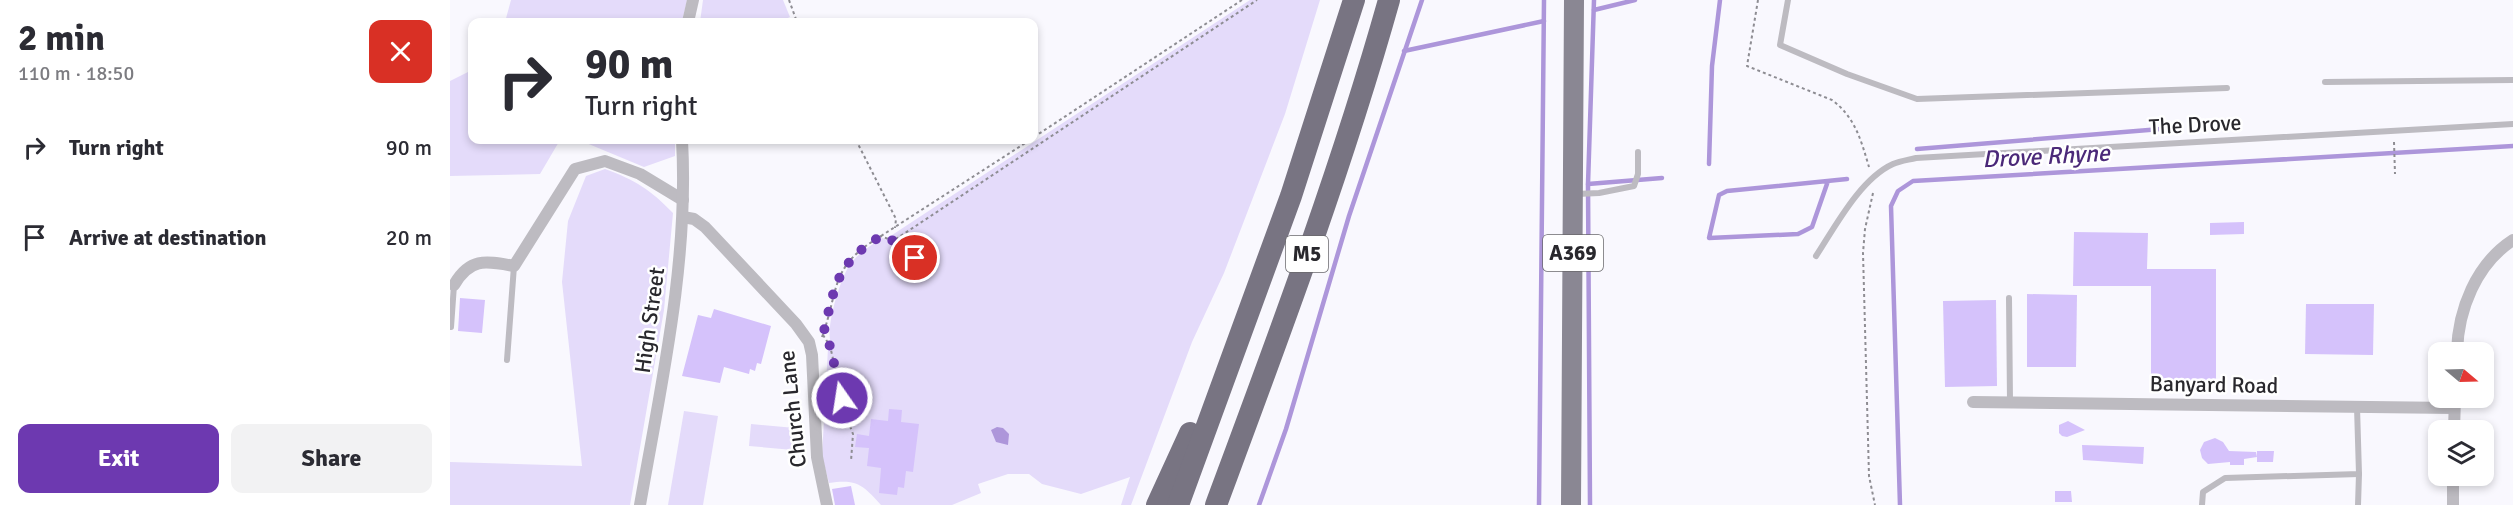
<!DOCTYPE html>
<html lang="en">
<head>
<meta charset="utf-8">
<style>
	body { margin:0; font-family:Signika,sans-serif; background:#f2f2f3; color:#2b2b33; height:100vh; display:flex; flex-direction:column; font-size:22px; white-space:nowrap }
	* { box-sizing:border-box; margin:0 }
	p { font-size:20px; color:#7c7c81 }
	.icon { flex:none; width:33px; height:33px; fill:none; stroke:currentColor; stroke-width:2; stroke-linecap:round; stroke-linejoin:round }
	.map { position:relative; flex:1; overflow:hidden }
	.panel { display:flex; flex-direction:column; background:#fff; width:450px }
	.panel>* { flex:none }
	.banner { position:absolute; left:18px; top:18px; width:570px; height:126px; border-radius:12px; box-shadow:0 3px 9px #0003; background:#fff; color:#2b2b33; overflow:hidden }
	.needle { width:39px; rotate:109deg }
	.buttons { position:absolute; left:1978px; top:342px; display:grid; gap:12px }
	.buttons a { display:grid; place-items:center; width:66px; height:66px; border-radius:12px; background:#fff; box-shadow:0 3px 9px #0003; font-size:30px }
	.pin { position:absolute; display:grid; place-items:center; width:51px; height:51px; color:#fff; margin:-26px; border:3px solid #fff; border-radius:50%; box-shadow:0 2px 6px #0007 }
	.me { position:absolute; width:66px; margin:-33px; rotate:347deg; stroke-linejoin:round; filter:drop-shadow(0 0 4px #0008) }
	.turn { display:flex; align-items:center; gap:21px; height:126px; padding:0 18px; font-size:27px }
	.turn .icon { width:78px; height:78px; stroke-width:2.5 }
	.turn b { display:block; font-size:42px; line-height:51px }
	.round { display:grid; place-items:center; flex:none; width:63px; height:63px; border-radius:12px; background:#f2f2f3 }
	.headline { display:flex; align-items:center; justify-content:space-between; height:102px; padding:0 18px }
	h1 { font-size:36px; font-weight:700; line-height:45px }
	.button { display:flex; gap:12px; margin-top:auto; padding:12px 18px }
	.button a { flex:1; height:69px; border-radius:12px; background:#6d39b0; color:#fff; font-size:24px; font-weight:700; line-height:69px; text-align:center }
	.button a+a { background:#f2f2f3; color:#2b2b33 }
	ul { padding:0; list-style:none }
	li { display:flex; align-items:center; gap:18px; height:90px; padding:0 18px }
	li div { flex:1 }
	li b { display:block; font-size:22px }
	li em { font-style:normal }
	main { display:flex; flex:1; min-height:0 }
	.map>svg:first-child { display:block }
	.green { fill:#e4dbfa }
	.water { fill:#ad96da }
	.lines { fill:none; stroke-linecap:round; stroke-linejoin:round }
	.stream { stroke:#ad96da; stroke-width:4.5 }
	.building { fill:#d5c2fb }
	.path { stroke:#8e8d93; stroke-width:2; stroke-dasharray:3 3; stroke-linecap:butt }
	.service { stroke:#bdbbc1; stroke-width:6 }
	.minor { stroke:#bdbbc1; stroke-width:12 }
	.primary { stroke:#8a8793; stroke-width:20 }
	.motorway { stroke:#787482; stroke-width:22 }
	.route { stroke:#6d39b0; stroke-width:10; stroke-dasharray:0 18 }
	.labels { text-anchor:middle; stroke-width:5; stroke-linejoin:round; paint-order:stroke }
	.shield { fill:#fff; stroke:#69686c; stroke-width:1.5 }
	.shield-label { font-size:21px; font-weight:bold; fill:#29282d }
	.street-label { font-size:22px; fill:#29282d; stroke:#fff }
	.water-label { font-size:24px; font-style:italic; fill:#4b2979; stroke:#fff }
</style>
</head>
<body>
<main>
<section class="panel">
<div class="headline"><div><h1>2 min</h1><p>110 m · 18:50</p></div><a class="round" style="background:#d93025;color:#fff"><svg class="icon" aria-label="close" viewBox="0 0 24 24"><path d="M6 6l12 12M18 6L6 18"/></svg></a></div>
<ul>
<li><svg class="icon" aria-label="right" viewBox="0 0 24 24"><path d="M7 20v-9h11M14 6l5 5-5 5"/></svg><div><b>Turn right</b></div><em>90 m</em></li>
<li><svg class="icon" aria-label="arrive" viewBox="0 0 24 24"><path d="M6 21V4h12l-3 4 3 4H6"/></svg><div><b>Arrive at destination</b></div><em>20 m</em></li>
</ul>
<div class="button"><a>Exit</a><a>Share</a></div>
</section>
<div class="map">
<svg width="2063" height="505" viewBox="0 0 2063 505">
	<rect width="100%" height="100%" fill="#f9f8fe"/>
	<g class="green">
		<polygon points="61,0 237,0 232,22 55,22"/>
		<polygon points="253,0 333,0 340,17 329,22 250,22"/>
		<path d="M800,0H870L835,114L774,273L742,342L681,505H671L680,477L631,494L592,484L579,474H558L528,484L531,493L502,505H431C413,485 407,479 379,483L372,456L378,348L381,343C375,328 390,280 399,266C407,254 420,246 432,238L436,239Z"/>
		<polygon points="22,70 22,140 110,140 90,174 0,176 0,81"/>
		<polygon points="129,140 225,140 225,156 194,167"/>
		<path d="M155,169C185,180 200,189 223,213L214,310L180,505H0V462L132,466L112,282L118,221L136,176Z"/>
		<polygon points="234,411 268,416 253,505 218,505"/>
		<polygon points="301,424 345,428 343,450 299,446"/>
	</g>
	<polygon class="water" points="547,427 553,428 559,434 558,445 546,442 541,430"/>
	<g class="lines">
		<g class="stream">
			<polyline points="1144,10 1185,0"/>
			<polyline points="954,51 1094,21"/>
			<polyline points="1467,149 1723,128"/>
			<polyline points="1259,164 1262,66 1270,0"/>
			<polyline points="1378,181 1362,227 1348,234 1259,238 1269,195 1277,191 1397,179"/>
			<polyline points="1138,184 1212,178"/>
			<polyline points="809,505 836,429 899,216 972,0"/>
			<polyline points="1089,505 1094,0"/>
			<polyline points="1140,505 1138,184 1144,0"/>
			<polyline points="1450,505 1441,206 1448,191 1463,181 2063,146"/>
		</g>
	</g>
	<g class="building">
		<polygon points="1794,222 1794,234 1760,235 1760,223"/>
		<polygon points="1624,232 1698,233 1697,269 1766,269 1766,385 1701,385 1701,286 1623,286"/>
		<polygon points="1577,294 1627,295 1626,367 1577,367"/>
		<polygon points="10,298 35,300 32,333 8,331"/>
		<polygon points="1546,300 1547,386 1495,387 1493,301"/>
		<polygon points="1856,304 1924,304 1923,355 1855,354"/>
		<polygon points="264,309 321,326 311,364 307,363 305,371 300,369 299,374 274,367 270,383 232,376 248,315 261,318"/>
		<polygon points="439,409 452,410 451,422 469,424 463,472 456,471 454,488 448,487 447,495 429,493 431,468 417,466 419,448 405,447 407,434 419,436 421,419 438,421"/>
		<polygon points="1618,421 1635,430 1617,437 1612,436 1609,433 1609,425"/>
		<polygon points="1765,438 1773,442 1779,451 1806,452 1807,457 1794,459 1794,465 1780,465 1780,462 1758,464 1752,458 1750,450 1754,442"/>
		<polygon points="1632,445 1694,447 1693,464 1633,460"/>
		<polygon points="1807,451 1824,451 1823,462 1807,462"/>
		<polygon points="401,486 405,505 385,505 382,489"/>
		<polygon points="1605,491 1621,491 1622,502 1605,502"/>
	</g>
	<g class="lines">
		<g class="path">
			<polyline points="339,0 347,22"/>
			<path d="M1308,0L1297,66L1382,100C1405,117 1411,140 1419,167"/>
			<polyline points="584,137 792,0"/>
			<polyline points="406,140 446,219 445,228"/>
			<polyline points="1944,142 1945,174"/>
			<polyline points="1423,193 1415,229 1413,253 1419,476 1425,505"/>
			<polyline points="431,236 580,140"/>
			<polyline points="443,241 449,243 465,258"/>
			<polyline points="373,335 380,346 397,418 403,434 401,461"/>
			<path d="M372,337C390,287 379,267 431,236L443,241L807,0"/>
		</g>
		<g class="service">
			<polyline points="1338,0 1330,45 1397,74 1467,99 1777,88"/>
			<polyline points="1875,82 2063,80"/>
			<polyline points="1127,194 1149,193 1184,186 1188,174 1188,152"/>
			<path d="M1366,256C1385,227 1410,179 1443,164C1450,161 1458,160 1466,158L2063,124"/>
			<polyline points="1559,298 1560,402"/>
			<polyline points="1,327 4,285"/>
			<polyline points="57,360 64,266"/>
			<polyline points="1752,505 1753,492 1775,478 1909,474 1907,407"/>
			<polyline points="1908,505 1909,474"/>
		</g>
		<g class="minor">
			<polyline points="238,22 243,0"/>
			<polyline points="233,217 244,219 255,227 346,324 359,342 362,355 367,457 377,505"/>
			<path d="M4,285C20,257 36,261 64,266L125,169L155,161L190,174L233,200"/>
			<path d="M2007,352C2008,310 2026,264 2063,240"/>
			<polyline points="1523,402 2004,408"/>
			<polyline points="2004,430 2005,398"/>
			<path d="M190,505C211,385 239,262 232,140"/>
			<polyline points="2003,505 2003,476"/>
		</g>
		<polyline class="primary" points="1121,505 1124,0"/>
		<g class="motorway">
			<polyline points="707,505 740,433"/>
			<polyline points="728,505 841,196 904,0"/>
			<path d="M766,505C828,338 891,171 939,0"/>
		</g>
	</g>
	<g class="lines">
		<path class="route" d="M392,398L380,346L373,335C385,287 385,264 431,236L449,243L465,258"/>
	</g>
	<g class="labels">
		<g class="shield">
			<rect x="1093" y="235" width="60" height="36" rx="4.5"/>
			<rect x="836" y="236" width="42" height="36" rx="4.5"/>
		</g>
		<g class="shield-label">
			<text x="1123" y="260">A369</text>
			<text x="857" y="261">M5</text>
		</g>
		<g class="street-label">
			<text transform="translate(1745 124) rotate(-3)" y="8">The Drove</text>
			<text transform="translate(199 320) rotate(-82)" y="8">High Street</text>
			<text transform="translate(1764 384) rotate(1)" y="8">Banyard Road</text>
			<text transform="translate(342 409) rotate(-96)" y="8">Church Lane</text>
		</g>
		<g class="water-label">
			<text transform="translate(1596 156) rotate(-3)" y="8">Drove Rhyne</text>
		</g>
	</g>
</svg>
<div class="buttons">
<a><svg class="needle" viewBox="-14 -14 28 28"><path d="M0-13l5 13h-10z" fill="#e53935"/><path d="M0 13l5-13h-10z" fill="#7c7c81"/></svg></a>
<a><svg class="icon" aria-label="layers" viewBox="0 0 24 24"><path d="M12 4l9 5-9 5-9-5zM3 14l9 5 9-5"/></svg></a>
</div>
<div class="pin" style="left:465px;top:258px;background:#d93025"><svg class="icon" aria-label="arrive" viewBox="0 0 24 24"><path d="M6 21V4h12l-3 4 3 4H6"/></svg></div>
<svg class="me" style="left:392px;top:398px" viewBox="-20 -20 40 40"><circle r="17" fill="#6d39b0" stroke="#fff" stroke-width="3"/><path d="M0-11L8 9 0 5-8 9z" fill="#fff"/></svg>
<div class="banner">
<div class="turn"><svg class="icon" aria-label="right" viewBox="0 0 24 24"><path d="M7 20v-9h11M14 6l5 5-5 5"/></svg><div><b>90 m</b>Turn right</div></div>
</div>
</div>
</main>
</body>
</html>
